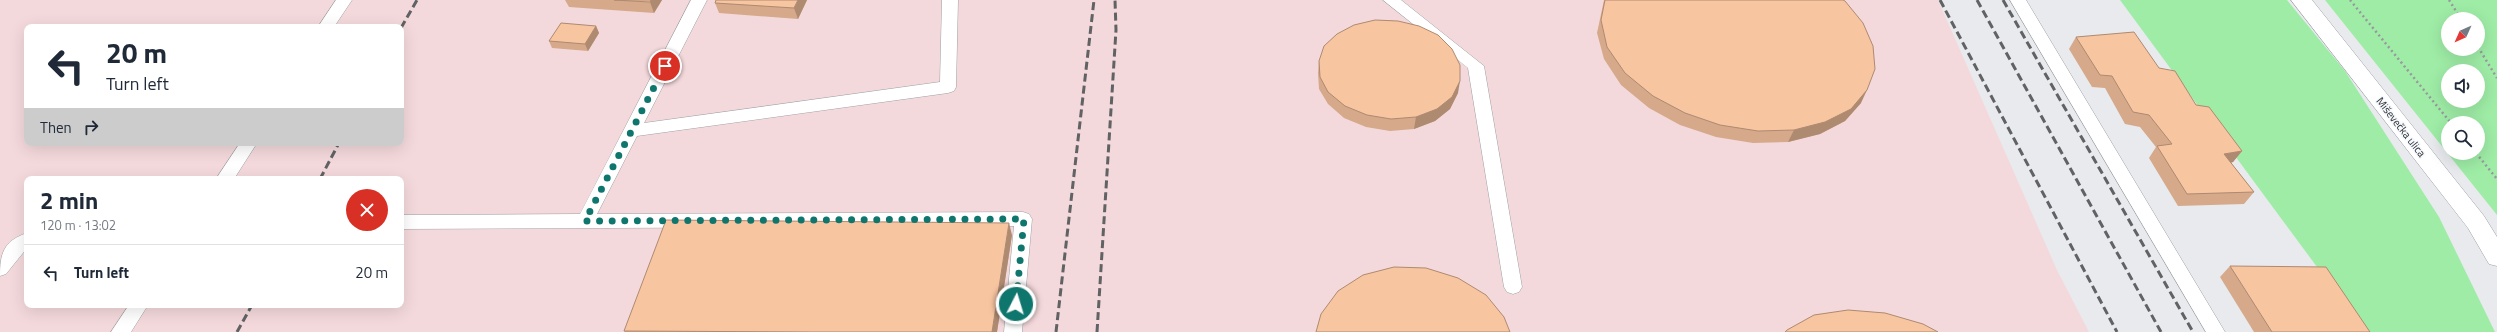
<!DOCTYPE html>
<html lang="en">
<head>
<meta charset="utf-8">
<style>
	body { margin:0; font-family:"Titillium Web",sans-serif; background:#f2f2f3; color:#1f2937; height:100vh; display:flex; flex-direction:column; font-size:15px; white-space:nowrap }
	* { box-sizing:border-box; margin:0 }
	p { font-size:13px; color:#747a83 }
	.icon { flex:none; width:22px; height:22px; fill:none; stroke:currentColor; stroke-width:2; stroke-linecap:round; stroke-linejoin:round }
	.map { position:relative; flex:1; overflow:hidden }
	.side { position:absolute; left:24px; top:176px; width:380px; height:132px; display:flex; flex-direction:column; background:#fff; border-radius:8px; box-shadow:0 4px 16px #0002 }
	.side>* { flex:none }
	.guide { position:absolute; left:24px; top:24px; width:380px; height:122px; border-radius:8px; box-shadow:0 4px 16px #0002; background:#fff; color:#1f2937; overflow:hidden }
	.needle { width:26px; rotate:225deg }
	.tools { position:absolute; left:2441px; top:12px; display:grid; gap:8px }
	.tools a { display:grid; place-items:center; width:44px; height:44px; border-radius:50%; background:#fff; box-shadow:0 4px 16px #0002; font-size:20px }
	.pin { position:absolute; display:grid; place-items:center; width:34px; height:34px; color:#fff; margin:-17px; border:2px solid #fff; border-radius:50%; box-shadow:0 1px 4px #0007 }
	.me { position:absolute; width:44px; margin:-22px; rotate:5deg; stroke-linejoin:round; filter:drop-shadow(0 0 3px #0008) }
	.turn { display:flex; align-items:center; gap:14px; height:84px; padding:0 16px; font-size:18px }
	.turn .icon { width:52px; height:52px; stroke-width:2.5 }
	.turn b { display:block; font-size:28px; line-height:34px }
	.then { display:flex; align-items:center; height:38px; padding:0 16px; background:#0003; gap:8px; font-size:15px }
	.round { display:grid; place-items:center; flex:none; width:42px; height:42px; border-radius:21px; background:#f2f2f3 }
	.summary { display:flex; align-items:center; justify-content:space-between; height:68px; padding:0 16px }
	h1 { font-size:24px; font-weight:700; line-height:30px }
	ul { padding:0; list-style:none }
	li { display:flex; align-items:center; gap:12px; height:56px; padding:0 16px; border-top:1px solid #e0e1e3 }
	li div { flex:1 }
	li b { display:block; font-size:15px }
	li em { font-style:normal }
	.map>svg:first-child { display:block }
	.industrial { fill:#f4d9dc; fill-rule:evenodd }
	.green { fill:#9eeca6; fill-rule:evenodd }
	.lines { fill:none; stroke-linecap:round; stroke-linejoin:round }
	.lane-casing { stroke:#9da0a4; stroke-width:1 }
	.street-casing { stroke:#9da0a4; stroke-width:1 }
	.path { stroke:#98999c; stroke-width:2.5; stroke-dasharray:2 3; stroke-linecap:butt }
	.lane { fill:#fff; fill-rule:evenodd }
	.street { fill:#fff; fill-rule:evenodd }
	.rail { stroke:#606264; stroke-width:3; stroke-dasharray:8 4; stroke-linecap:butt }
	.wall { fill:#d5a98a }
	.shaded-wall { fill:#ae8a71 }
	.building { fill:#f8c5a1; stroke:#ae8a71 }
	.route { stroke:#0f766e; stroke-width:7; stroke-dasharray:0 12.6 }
	.labels { text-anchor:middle; stroke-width:3; stroke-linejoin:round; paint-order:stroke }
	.street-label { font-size:11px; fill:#2f3032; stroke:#f5f8fc }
</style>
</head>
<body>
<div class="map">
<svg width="2497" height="332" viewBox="0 0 2497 332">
	<rect width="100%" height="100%" fill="#e8eaee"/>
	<path class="industrial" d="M0,0H1938L2057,270L2089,332H0ZM27,27H401V143H27ZM27,179H401V305H27Z"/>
	<g class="green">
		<polygon points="2120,0 2287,0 2345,71 2439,217 2495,332 2365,332"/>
		<path d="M2325,0H2497V215ZM2448,19H2478V49H2448ZM2448,71H2478V101H2448ZM2448,123H2478V153H2448Z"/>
	</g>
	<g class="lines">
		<g class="lane-casing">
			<g id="lane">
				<polygon points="336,0 352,0 334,27 318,27"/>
				<polygon points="691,0 707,0 644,123 940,82 942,0 958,0 956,87 954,91 948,93 637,136 597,214 1023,212 1029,214 1032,219 1022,332 1004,332 1014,226 401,229 401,215 580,214"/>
				<polygon points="1383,0 1401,0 1484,66 1522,287 1519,292 1513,294 1507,292 1504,287 1468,68"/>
				<polygon points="2010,0 2026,0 2225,332 2206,332"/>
				<polygon points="240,143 257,143 234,179 216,179"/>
				<path d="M27,233V248L6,274L0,276C0,254 3,241 27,233Z"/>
				<polygon points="129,305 148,305 131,332 111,332"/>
			</g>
		</g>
		<g class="street-casing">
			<polygon id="street" points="2291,0 2312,0 2484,216 2497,237 2497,266 2489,264 2468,228"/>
		</g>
		<g class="path">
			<polyline points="2350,0 2451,123"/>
			<polyline points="2449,0 2461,19"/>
			<polyline points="2478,47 2497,78"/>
			<polyline points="2476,153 2497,179"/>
		</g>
		<use href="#lane" class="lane"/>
		<use href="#street" class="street"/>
		<g class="rail">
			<polyline points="1940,0 2117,332"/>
			<polyline points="1977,0 2161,332"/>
			<polyline points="2003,0 2193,332"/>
			<polyline points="401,28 417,0"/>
			<polyline points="320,179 339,143"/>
			<polyline points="237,332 252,305"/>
			<polyline points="1056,332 1094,0"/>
			<polyline points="1097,332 1116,30 1115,0"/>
		</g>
	</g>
	<g class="wall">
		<polygon points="565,0 662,0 654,13 569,7"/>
		<polygon points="716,0 807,0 798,19 719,13 715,3"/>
		<polygon points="1604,0 1861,103 1845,121 1820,134 1788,142 1753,143 1716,137 1680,125 1649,108 1621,85 1604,59 1597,33"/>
		<polygon points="596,26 599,33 588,51 552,48 549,41"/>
		<polygon points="2076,37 2159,68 2242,151 2233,162 2231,163 2254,192 2244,204 2178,206 2149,158 2156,147 2140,127 2125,124 2105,88 2092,87 2069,49"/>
		<polygon points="1319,61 1458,93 1450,109 1435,121 1414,129 1390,131 1366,127 1344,118 1328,104 1319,89 1318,73"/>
		<polygon points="1012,235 997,332 625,332 624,331"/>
		<polygon points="2230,266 2370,332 2254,332 2220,277"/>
	</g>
	<g class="shaded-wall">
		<polygon points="651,0 662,0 654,13 650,2"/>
		<polygon points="798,0 807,0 798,19 794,8"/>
		<polygon points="596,26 599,33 588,51 585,44"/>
		<polygon points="1460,81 1458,93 1450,109 1435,121 1414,129 1416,117"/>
		<polygon points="1867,90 1861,103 1845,121 1820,134 1788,142 1794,130"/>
		<polygon points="2242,151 2233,162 2215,166 2224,154"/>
		<polygon points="1009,223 1012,235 997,332 992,332"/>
	</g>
	<g class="building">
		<polygon points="614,0 651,0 650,2"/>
		<polygon points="716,0 798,0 794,8 715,3"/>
		<polygon points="1605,0 1843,0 1845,1 1863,23 1873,46 1875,69 1867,90 1851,109 1825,122 1794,130 1758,131 1720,125 1685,113 1653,96 1625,73 1607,47 1601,20"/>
		<polygon points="1375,20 1398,21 1419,26 1438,35 1452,49 1460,65 1460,81 1452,97 1437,109 1416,117 1391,119 1367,115 1345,106 1328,92 1320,77 1319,61 1324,46 1337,34 1354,25"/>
		<polygon points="561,23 596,26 585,44 549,41"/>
		<polygon points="2134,32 2159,68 2175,71 2196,105 2209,107 2242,151 2224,154 2254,192 2187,194 2157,146 2172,144 2149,115 2133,112 2112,76 2100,75 2076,37"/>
		<polygon points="666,220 1009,223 992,332 812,332 624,331"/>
		<polygon points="2230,266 2326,267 2370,332 2272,332"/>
		<polygon points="1394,267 1426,268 1458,278 1486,295 1504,317 1510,332 1316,332 1321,314 1338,291 1363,275"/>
		<polygon points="1848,310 1885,313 1923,324 1938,332 1785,332 1787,330 1814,315"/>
	</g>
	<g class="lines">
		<polyline class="route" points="665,66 585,221 1024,219 1016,304"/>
	</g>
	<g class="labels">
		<g class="street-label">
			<text transform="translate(2401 127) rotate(52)" y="4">Miševečka ulica</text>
		</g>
	</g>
</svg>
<div class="tools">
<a><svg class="needle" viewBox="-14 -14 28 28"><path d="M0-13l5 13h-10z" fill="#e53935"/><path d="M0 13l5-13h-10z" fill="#747a83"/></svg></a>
<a><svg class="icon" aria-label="sound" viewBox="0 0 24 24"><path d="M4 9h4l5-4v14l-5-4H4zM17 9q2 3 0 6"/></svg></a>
<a><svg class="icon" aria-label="search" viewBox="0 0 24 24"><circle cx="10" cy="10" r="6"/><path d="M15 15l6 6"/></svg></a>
</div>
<div class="pin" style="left:665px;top:66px;background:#d93025"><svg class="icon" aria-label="arrive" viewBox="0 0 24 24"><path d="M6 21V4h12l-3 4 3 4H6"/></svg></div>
<svg class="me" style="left:1016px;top:304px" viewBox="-20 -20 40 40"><circle r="17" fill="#0f766e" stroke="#fff" stroke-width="3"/><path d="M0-11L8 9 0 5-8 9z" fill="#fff"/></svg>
<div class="guide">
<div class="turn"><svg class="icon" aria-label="left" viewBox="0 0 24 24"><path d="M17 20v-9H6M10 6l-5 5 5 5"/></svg><div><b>20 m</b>Turn left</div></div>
<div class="then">Then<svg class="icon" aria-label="right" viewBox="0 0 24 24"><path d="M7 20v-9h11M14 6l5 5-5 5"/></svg></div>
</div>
<section class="side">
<div class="summary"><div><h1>2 min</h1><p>120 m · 13:02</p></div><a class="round" style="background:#d93025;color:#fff"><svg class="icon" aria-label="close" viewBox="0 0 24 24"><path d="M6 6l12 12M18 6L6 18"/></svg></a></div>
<ul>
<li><svg class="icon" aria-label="left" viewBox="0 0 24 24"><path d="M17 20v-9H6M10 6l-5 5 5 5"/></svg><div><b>Turn left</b></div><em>20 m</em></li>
</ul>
</section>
</div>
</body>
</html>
